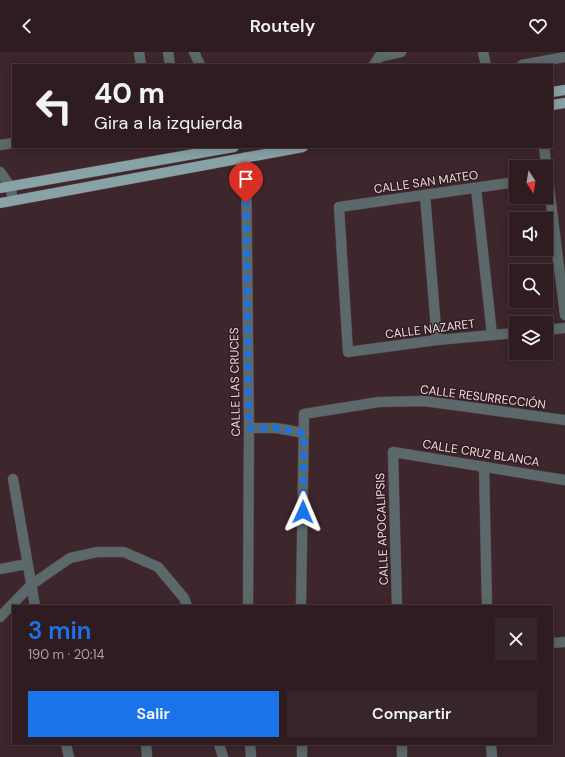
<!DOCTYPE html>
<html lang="es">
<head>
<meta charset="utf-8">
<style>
	body { margin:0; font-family:"DM Sans",sans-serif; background:#36252a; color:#f1f3f6; height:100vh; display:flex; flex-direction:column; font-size:15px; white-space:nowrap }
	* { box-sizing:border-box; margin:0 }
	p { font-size:13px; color:#a7a1a5 }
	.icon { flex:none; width:22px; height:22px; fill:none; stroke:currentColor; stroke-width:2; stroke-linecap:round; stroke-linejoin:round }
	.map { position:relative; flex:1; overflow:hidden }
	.details { position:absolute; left:12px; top:553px; width:541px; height:140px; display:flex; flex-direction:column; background:#2e1c21; border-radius:0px; box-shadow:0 2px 10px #0003,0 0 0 1px #493a3f }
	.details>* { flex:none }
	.guide { position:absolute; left:12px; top:12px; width:541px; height:84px; border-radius:0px; box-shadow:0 2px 10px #0003,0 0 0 1px #493a3f; background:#2e1c21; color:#f1f3f6; overflow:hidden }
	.needle { width:26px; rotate:168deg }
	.tools { position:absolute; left:509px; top:108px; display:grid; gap:8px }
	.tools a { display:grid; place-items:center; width:44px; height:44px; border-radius:0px; background:#2e1c21; box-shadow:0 2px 10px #0003,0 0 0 1px #493a3f; font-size:20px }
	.pin { position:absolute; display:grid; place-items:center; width:34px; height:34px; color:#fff; margin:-41px -17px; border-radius:50% 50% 50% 0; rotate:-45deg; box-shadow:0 0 4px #0007 }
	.pin .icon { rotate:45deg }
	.me { position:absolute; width:44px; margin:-22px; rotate:1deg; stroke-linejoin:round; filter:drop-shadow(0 0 3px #0008) }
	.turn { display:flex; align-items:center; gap:14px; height:84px; padding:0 16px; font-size:18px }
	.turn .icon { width:52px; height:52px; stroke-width:2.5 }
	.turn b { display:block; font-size:28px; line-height:34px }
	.round { display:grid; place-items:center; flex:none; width:42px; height:42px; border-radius:0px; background:#36252a }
	.overview { display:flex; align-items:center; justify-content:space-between; height:68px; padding:0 16px }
	h1 { font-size:24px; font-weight:600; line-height:30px; color:#1a73e8 }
	.primary-button { display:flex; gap:8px; margin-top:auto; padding:8px 16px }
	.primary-button a { flex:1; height:46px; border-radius:0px; background:#1a73e8; color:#fff; font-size:16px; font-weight:600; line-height:46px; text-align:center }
	.primary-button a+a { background:#36252a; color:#f1f3f6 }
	header { display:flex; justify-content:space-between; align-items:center; height:52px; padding:0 16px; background:#2e1c21; font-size:18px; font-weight:600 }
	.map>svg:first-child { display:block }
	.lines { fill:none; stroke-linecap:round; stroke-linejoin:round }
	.minor-casing { stroke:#594349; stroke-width:11 }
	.major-casing { stroke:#594349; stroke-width:11 }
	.minor { stroke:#5b696a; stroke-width:10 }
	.major { stroke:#88a3a6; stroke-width:10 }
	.route { stroke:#1a73e8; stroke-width:7; stroke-dasharray:0 12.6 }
	.labels { text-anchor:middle; stroke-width:3; stroke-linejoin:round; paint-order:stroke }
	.street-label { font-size:12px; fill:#ecdcdf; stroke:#321c22 }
</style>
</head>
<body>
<header><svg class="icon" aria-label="back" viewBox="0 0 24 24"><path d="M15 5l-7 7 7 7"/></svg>Routely<svg class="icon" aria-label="heart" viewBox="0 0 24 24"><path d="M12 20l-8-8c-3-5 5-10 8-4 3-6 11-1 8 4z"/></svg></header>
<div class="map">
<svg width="565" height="705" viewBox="0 0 565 705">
	<rect width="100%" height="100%" fill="#3d262c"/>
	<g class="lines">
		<g class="minor-casing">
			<g id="minor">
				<polyline points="139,0 141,13"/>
				<polyline points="168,0 170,13"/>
				<polyline points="194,0 200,13"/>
				<polyline points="483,0 486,13"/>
				<polyline points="374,13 379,5 401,0"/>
				<polyline points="522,13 565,5"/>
				<polyline points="0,93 13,91"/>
				<polyline points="544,95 565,263"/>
				<polyline points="246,105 249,376 248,554"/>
				<polyline points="0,120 10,134 13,148"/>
				<polyline points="516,130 339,155 348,300 437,288 516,281"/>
				<polyline points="476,136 492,283"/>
				<polyline points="425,143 437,288"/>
				<polyline points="546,278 565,276"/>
				<polyline points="249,376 276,376 304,381"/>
				<polyline points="484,415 487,554"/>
				<polyline points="13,427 35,554"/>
				<polyline points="0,517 27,512"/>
				<polyline points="301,554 304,362 379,350 424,349 565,368"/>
				<polyline points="397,554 393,400 565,428"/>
				<polyline points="0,565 31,533 70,506 97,500 124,500 158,515 184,546 187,554"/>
				<polyline points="552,591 565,590"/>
				<polyline points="66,692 69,705"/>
				<polyline points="146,692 147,705"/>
				<polyline points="219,692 223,705"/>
				<polyline points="250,692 251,705"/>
				<polyline points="302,692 302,705"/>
				<polyline points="402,692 402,705"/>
				<polyline points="491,692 492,705"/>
			</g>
		</g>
		<g class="major-casing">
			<g id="major">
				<polyline points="552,40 565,38"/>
				<polyline points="552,53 565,51"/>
				<polyline points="0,136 234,95"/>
				<polyline points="0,151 303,95"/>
			</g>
		</g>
		<use href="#minor" class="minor"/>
		<use href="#major" class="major"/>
	</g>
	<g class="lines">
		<polyline class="route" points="246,151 249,376 276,376 304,381 303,460"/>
	</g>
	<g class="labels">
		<g class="street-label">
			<text transform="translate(426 130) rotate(-8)" y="4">CALLE SAN MATEO</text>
			<text transform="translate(430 277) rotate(-7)" y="4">CALLE NAZARET</text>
			<text transform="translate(235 330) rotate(-91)" y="4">CALLE LAS CRUCES</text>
			<text transform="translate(483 345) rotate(7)" y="4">CALLE RESURRECCIÓN</text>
			<text transform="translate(481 401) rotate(9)" y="4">CALLE CRUZ BLANCA</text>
			<text transform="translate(382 477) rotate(-92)" y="4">CALLE APOCALIPSIS</text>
		</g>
	</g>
</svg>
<div class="tools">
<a><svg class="needle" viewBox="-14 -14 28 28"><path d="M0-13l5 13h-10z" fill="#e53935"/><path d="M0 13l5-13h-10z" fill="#a7a1a5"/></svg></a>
<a><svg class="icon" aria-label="sound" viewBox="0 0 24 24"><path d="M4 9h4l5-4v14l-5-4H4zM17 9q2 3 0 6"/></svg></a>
<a><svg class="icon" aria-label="search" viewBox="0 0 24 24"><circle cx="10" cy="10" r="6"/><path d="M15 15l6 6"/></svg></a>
<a><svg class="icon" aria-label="layers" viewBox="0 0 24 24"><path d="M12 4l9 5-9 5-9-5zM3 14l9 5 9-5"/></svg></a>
</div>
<div class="pin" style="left:246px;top:151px;background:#d93025"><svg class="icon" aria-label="arrive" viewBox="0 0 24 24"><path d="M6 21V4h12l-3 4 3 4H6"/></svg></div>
<svg class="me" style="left:303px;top:460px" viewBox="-20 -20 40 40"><path d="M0-17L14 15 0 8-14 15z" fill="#1a73e8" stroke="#fff" stroke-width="4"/></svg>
<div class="guide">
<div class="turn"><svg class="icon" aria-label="left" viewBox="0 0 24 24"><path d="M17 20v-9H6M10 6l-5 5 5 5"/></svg><div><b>40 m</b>Gira a la izquierda</div></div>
</div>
<section class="details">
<div class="overview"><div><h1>3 min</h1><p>190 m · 20:14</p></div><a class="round"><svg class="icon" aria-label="close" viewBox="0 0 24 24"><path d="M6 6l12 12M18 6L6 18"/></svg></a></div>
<div class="primary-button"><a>Salir</a><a>Compartir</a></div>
</section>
</div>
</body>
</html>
